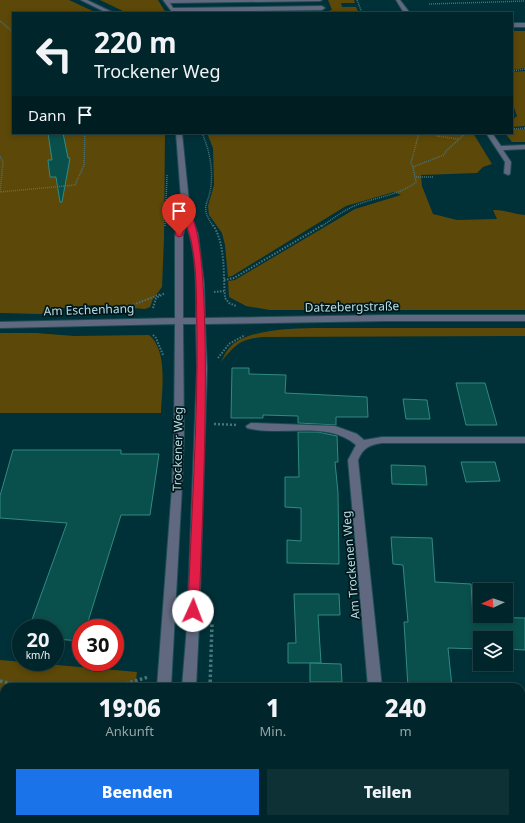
<!DOCTYPE html>
<html lang="de">
<head>
<meta charset="utf-8">
<style>
	body { margin:0; font-family:"Noto Sans",sans-serif; background:#0e3136; color:#f1f3f6; height:100vh; display:flex; flex-direction:column; font-size:15px; white-space:nowrap }
	* { box-sizing:border-box; margin:0 }
	p { font-size:13px; color:#95a5a8 }
	.icon { flex:none; width:22px; height:22px; fill:none; stroke:currentColor; stroke-width:2; stroke-linecap:round; stroke-linejoin:round }
	.map { position:relative; flex:1; overflow:hidden }
	.drawer { position:absolute; left:0px; top:683px; width:525px; height:140px; display:flex; flex-direction:column; background:#00252a; border-radius:12px 12px 0 0; box-shadow:0 2px 6px #0003,0 0 0 1px #224247 }
	.drawer>* { flex:none }
	.banner { position:absolute; left:12px; top:12px; width:501px; height:122px; border-radius:0px; box-shadow:0 2px 6px #0003,0 0 0 1px #224247; background:#00252a; color:#f1f3f6; overflow:hidden }
	.needle { width:26px; rotate:267deg }
	.tools { position:absolute; left:473px; top:583px; display:grid; gap:8px }
	.tools a { display:grid; place-items:center; width:40px; height:40px; border-radius:0px; background:#00252a; box-shadow:0 2px 6px #0003,0 0 0 1px #224247; font-size:20px }
	.speed { position:absolute; left:12px; top:619px; display:flex; gap:8px; font-size:20px; font-weight:700; text-align:center }
	.speed>* { display:grid; place-content:center; width:52px; height:52px; border-radius:50%; background:#00252a; box-shadow:0 2px 6px #0003,0 0 0 1px #224247; line-height:1 }
	.speed small { font-size:10px; font-weight:400 }
	.speed .limit { border:6px solid #d22; background:#fff; color:#111 }
	.pin { position:absolute; display:grid; place-items:center; width:34px; height:34px; color:#fff; margin:-41px -17px; border-radius:50% 50% 50% 0; rotate:-45deg; box-shadow:0 0 4px #0007 }
	.pin .icon { rotate:45deg }
	.me { position:absolute; width:44px; margin:-22px; rotate:2deg; stroke-linejoin:round; filter:drop-shadow(0 0 3px #0008) }
	.turn { display:flex; align-items:center; gap:14px; height:84px; padding:0 16px; font-size:18px }
	.turn .icon { width:52px; height:52px; stroke-width:2.5 }
	.turn b { display:block; font-size:28px; line-height:34px }
	.then { display:flex; align-items:center; height:38px; padding:0 16px; background:#0003; gap:8px; font-size:15px }
	.eta { display:flex; justify-content:space-evenly; align-items:center; height:68px; text-align:center }
	.eta b { font-size:24px; font-weight:800; line-height:28px }
	.action { display:flex; gap:8px; margin-top:auto; padding:8px 16px }
	.action a { flex:1; height:46px; border-radius:0px; background:#1a73e8; color:#fff; font-size:16px; font-weight:800; line-height:46px; text-align:center }
	.action a+a { background:#0e3136; color:#f1f3f6 }
	.map>svg:first-child { display:block }
	.green { fill:#5c4808 }
	.building { fill:#094f4b; stroke:#318a84 }
	.lines { fill:none; stroke-linecap:round; stroke-linejoin:round }
	.minor-casing { stroke:#1d4d54; stroke-width:2 }
	.path-far3 { stroke:#48757b; stroke-width:1.5; stroke-dasharray:1 1; stroke-linecap:butt }
	.path-far2 { stroke:#48757b; stroke-width:2; stroke-dasharray:1.5 1.5; stroke-linecap:butt }
	.path-far1 { stroke:#48757b; stroke-width:2.5; stroke-dasharray:2 2; stroke-linecap:butt }
	.path { stroke:#48757b; stroke-width:3.5; stroke-dasharray:2.5 2.5; stroke-linecap:butt }
	.minor { fill:#616980; fill-rule:evenodd }
	.route { fill:#e11d48; stroke:#92132f }
	.labels { text-anchor:middle; stroke-width:3.5; stroke-linejoin:round; paint-order:stroke }
	.street-label { font-size:12px; fill:#b8dfe5; stroke:#00171b }
</style>
</head>
<body>
<div class="map">
<svg width="525" height="823" viewBox="0 0 525 823">
	<rect width="100%" height="100%" fill="#003138"/>
	<g class="green">
		<polygon points="0,0 69,0 97,13 13,13 13,133 165,133 164,238 162,287 153,299 150,307 145,309 94,305 51,309 41,314 0,313"/>
		<polygon points="100,0 158,0 166,13 127,13"/>
		<polygon points="328,0 354,0 355,3 341,3 342,7 356,7 359,13 321,13 332,10"/>
		<polygon points="512,31 525,31 525,68 512,70"/>
		<polygon points="525,71 525,126 512,127 512,120 517,116 512,102 512,72"/>
		<polygon points="514,129 525,129 525,142 512,142 505,133 512,133"/>
		<path d="M207,133H415V134L473,133L492,164L483,167L477,173L421,175L422,186L433,214L457,220L497,219L493,210C504,209 514,215 525,215V310H270L246,306L229,297L228,281L235,280L355,209L401,195L394,192L346,206L232,276L228,277L225,245L222,233L209,215L208,206L214,185L213,148Z"/>
		<path d="M339,328H525V336L263,337C240,339 235,345 221,362C224,356 226,351 231,346C252,326 311,328 339,328Z"/>
		<path d="M0,333H36L74,336L149,335C168,350 162,391 161,413H0Z"/>
		<polygon points="0,660 137,672 135,687 4,687 4,819 118,819 118,823 0,823"/>
	</g>
	<g class="building">
		<polygon points="48,133 63,133 68,158 70,158 62,202 60,202 56,177 50,177 48,160 52,160"/>
		<polygon points="232,368 249,368 249,374 286,375 285,393 367,397 368,417 336,417 336,425 298,423 298,416 263,415 263,418 231,418"/>
		<polygon points="456,383 485,383 497,425 466,425"/>
		<polygon points="403,399 427,400 430,419 406,419"/>
		<polygon points="298,432 318,432 337,436 338,462 335,462 338,493 339,564 287,563 287,540 301,541 301,508 285,507 285,477 299,477"/>
		<polygon points="13,450 121,450 121,454 159,454 150,515 121,515 86,628 81,628 81,641 55,639 55,628 29,628 67,523 0,518 0,496"/>
		<polygon points="461,462 495,462 500,481 466,482"/>
		<polygon points="391,465 425,466 427,485 392,484"/>
		<polygon points="391,537 432,538 435,582 471,584 473,617 525,618 525,650 506,649 506,638 480,638 480,649 448,648 452,687 408,687 404,622 408,622 403,565 393,564"/>
		<polygon points="294,594 339,594 340,615 318,615 321,663 288,663 288,643 296,643"/>
		<polygon points="310,663 341,664 342,682 310,682"/>
	</g>
	<g class="lines">
		<g class="minor-casing">
			<g id="minor">
				<polygon points="81,0 87,0 114,13 107,13"/>
				<polygon points="163,0 322,0 320,1 170,3 173,8 322,6 325,8 322,10 172,12"/>
				<polygon points="396,0 400,0 410,13 404,13"/>
				<rect x="512" y="23" width="13" height="4"/>
				<path d="M176,133H182L190,212L198,234L204,284L205,318L386,315H525V321H386L205,324L207,368L199,626L196,687H182L187,626L197,368L196,324H183L184,434L182,487L171,687H157L172,487L174,434L175,324L0,328V322L175,318V235L182,212ZM186,224C197,253 196,288 196,318H183V235Z"/>
				<polygon points="486,133 492,133 501,146 525,145 525,149 503,150 511,162 510,174 508,175 504,173 505,162"/>
				<path d="M251,423L335,426L357,434L364,440L382,437H525V443H382C369,445 363,448 358,460L382,687H368L348,460L356,445C328,420 281,437 247,428L246,426Z"/>
				<rect x="521" y="770" width="4" height="12"/>
				<rect x="146" y="819" width="16" height="4"/>
				<rect x="173" y="819" width="16" height="4"/>
			</g>
		</g>
		<g class="path-far3">
			<polyline points="357,0 362,13"/>
			<polyline points="429,4 525,1"/>
			<polyline points="0,21 13,32"/>
			<polyline points="512,71 525,69"/>
			<polyline points="512,112 512,118"/>
			<polyline points="512,129 525,128"/>
			<path d="M202,133C209,149 213,167 211,185C209,206 199,205 213,226"/>
			<polyline points="437,136 458,139"/>
			<polyline points="0,156 3,162 0,192 75,185 84,165 85,133"/>
			<polyline points="413,167 411,163 419,133"/>
			<polyline points="416,177 433,177"/>
			<polyline points="165,226 167,175"/>
			<path d="M322,226C331,220 340,213 350,208C371,197 397,197 416,182L413,167L444,155L446,151L466,133"/>
		</g>
		<g class="path-far2">
			<path d="M213,225C226,245 223,275 225,298L229,303L236,306"/>
			<polyline points="224,280 234,278 323,225"/>
			<polyline points="214,292 224,291"/>
			<polyline points="125,308 161,294"/>
			<polyline points="153,308 156,298 165,293"/>
			<polyline points="153,335 156,338 163,355"/>
			<polyline points="218,358 229,344 245,335"/>
		</g>
		<polyline class="path-far1" points="214,424 237,425"/>
		<g class="path">
			<polyline points="0,681 27,687"/>
			<polyline points="116,687 148,677"/>
			<polyline points="210,687 212,623"/>
			<polyline points="0,744 4,743"/>
			<polyline points="204,819 204,823"/>
			<polyline points="131,823 132,819"/>
		</g>
		<use href="#minor" class="minor"/>
	</g>
	<path class="route" d="M186,210C219,223 200,564 199,611L197,614L193,616L189,614L188,611C191,518 198,424 197,331C196,296 198,256 186,223L182,236L179,237L175,235L182,212Z"/>
	<g class="labels">
		<g class="street-label">
			<text transform="translate(352 307) rotate(-1)" y="4">Datzebergstraße</text>
			<text transform="translate(89 310) rotate(-2)" y="4">Am Eschenhang</text>
			<text transform="translate(178 449) rotate(-89)" y="4">Trockener Weg</text>
			<text transform="translate(351 565) rotate(-95)" y="4">Am Trockenen Weg</text>
		</g>
	</g>
</svg>
<div class="tools">
<a><svg class="needle" viewBox="-14 -14 28 28"><path d="M0-13l5 13h-10z" fill="#e53935"/><path d="M0 13l5-13h-10z" fill="#95a5a8"/></svg></a>
<a><svg class="icon" aria-label="layers" viewBox="0 0 24 24"><path d="M12 4l9 5-9 5-9-5zM3 14l9 5 9-5"/></svg></a>
</div>
<div class="speed"><div>20<small>km/h</small></div><div class="limit">30</div></div>
<div class="pin" style="left:179px;top:235px;background:#d93025"><svg class="icon" aria-label="arrive" viewBox="0 0 24 24"><path d="M6 21V4h12l-3 4 3 4H6"/></svg></div>
<svg class="me" style="left:193px;top:611px" viewBox="-20 -20 40 40"><circle r="19" fill="#fff"/><path d="M0-13L10 11 0 6-10 11z" fill="#e11d48"/></svg>
<div class="banner">
<div class="turn"><svg class="icon" aria-label="left" viewBox="0 0 24 24"><path d="M17 20v-9H6M10 6l-5 5 5 5"/></svg><div><b>220 m</b>Trockener Weg</div></div>
<div class="then">Dann<svg class="icon" aria-label="arrive" viewBox="0 0 24 24"><path d="M6 21V4h12l-3 4 3 4H6"/></svg></div>
</div>
<section class="drawer">
<div class="eta">
<div><b>19:06</b><p>Ankunft</p></div>
<div><b>1</b><p>Min.</p></div>
<div><b>240</b><p>m</p></div>
</div>
<div class="action"><a>Beenden</a><a>Teilen</a></div>
</section>
</div>
</body>
</html>
